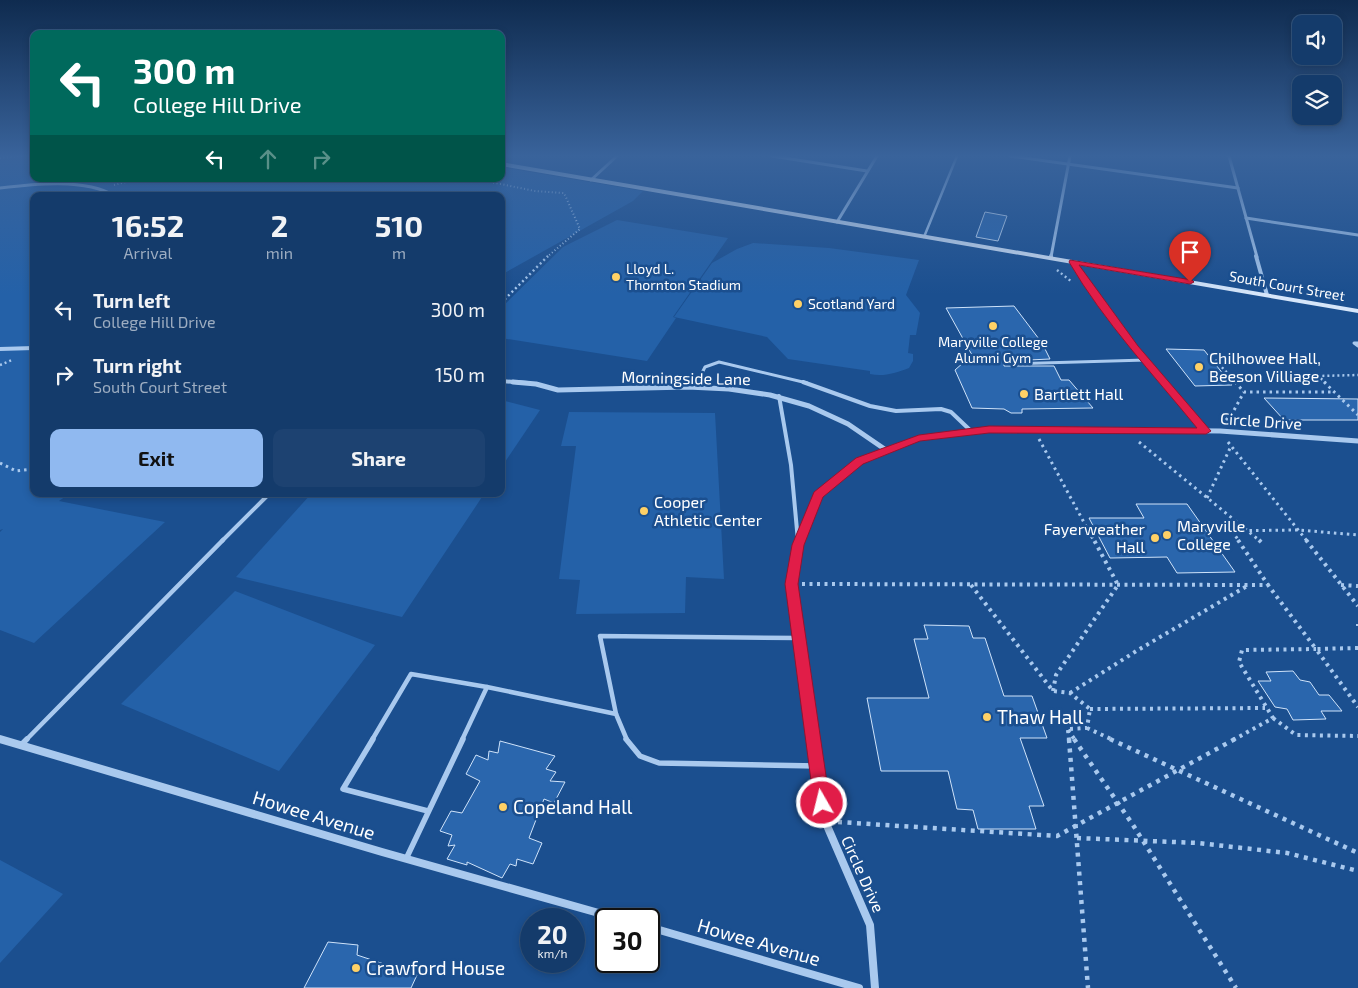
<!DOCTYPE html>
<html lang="en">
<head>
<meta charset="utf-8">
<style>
	body { margin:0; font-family:"Exo 2",sans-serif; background:#1d4271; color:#f1f3f6; height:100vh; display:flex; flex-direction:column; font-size:19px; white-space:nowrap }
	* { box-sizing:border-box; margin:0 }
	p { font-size:16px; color:#9dadc1 }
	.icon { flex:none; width:28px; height:28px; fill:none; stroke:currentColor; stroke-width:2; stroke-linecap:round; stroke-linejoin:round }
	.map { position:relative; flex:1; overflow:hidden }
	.panel { position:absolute; left:30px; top:192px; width:475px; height:305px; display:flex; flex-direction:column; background:#143b6b; border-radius:10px; box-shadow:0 2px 8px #0003,0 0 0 1px #33557e }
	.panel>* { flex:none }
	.top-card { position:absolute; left:30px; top:30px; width:475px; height:152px; border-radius:10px; box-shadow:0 2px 8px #0003,0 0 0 1px #33557e; background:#00695c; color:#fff; overflow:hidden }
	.controls { position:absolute; left:1292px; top:15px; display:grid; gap:10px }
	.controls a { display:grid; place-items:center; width:50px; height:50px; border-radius:10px; background:#143b6b; box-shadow:0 2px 8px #0003,0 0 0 1px #33557e; font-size:25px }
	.speed { position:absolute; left:520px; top:908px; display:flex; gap:10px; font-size:25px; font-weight:700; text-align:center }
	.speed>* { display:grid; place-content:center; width:65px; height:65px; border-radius:50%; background:#143b6b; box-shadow:0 2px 8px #0003,0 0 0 1px #33557e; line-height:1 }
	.speed small { font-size:12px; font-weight:400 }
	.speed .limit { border:2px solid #111; border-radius:8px; background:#fff; color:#111 }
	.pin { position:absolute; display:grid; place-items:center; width:42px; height:42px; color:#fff; margin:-51px -21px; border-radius:50% 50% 50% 0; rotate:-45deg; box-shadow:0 0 5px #0007 }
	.pin .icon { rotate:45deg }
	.me { position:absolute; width:55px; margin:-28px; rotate:352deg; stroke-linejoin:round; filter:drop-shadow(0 0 4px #0008) }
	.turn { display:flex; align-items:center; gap:18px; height:105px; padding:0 20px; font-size:22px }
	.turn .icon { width:65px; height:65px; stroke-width:2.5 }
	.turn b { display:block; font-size:35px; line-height:42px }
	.lanes { display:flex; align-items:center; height:48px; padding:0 20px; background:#0003; justify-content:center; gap:25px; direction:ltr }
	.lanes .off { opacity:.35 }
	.eta { display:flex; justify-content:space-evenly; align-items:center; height:85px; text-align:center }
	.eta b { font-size:30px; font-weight:700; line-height:35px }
	.button { display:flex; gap:10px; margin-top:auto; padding:10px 20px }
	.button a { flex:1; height:58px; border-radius:10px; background:#90b9f0; color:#111; font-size:20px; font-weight:700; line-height:58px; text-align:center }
	.button a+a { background:#1d4271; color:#f1f3f6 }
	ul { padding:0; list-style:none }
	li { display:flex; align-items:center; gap:15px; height:65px; padding:0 20px }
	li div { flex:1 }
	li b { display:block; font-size:19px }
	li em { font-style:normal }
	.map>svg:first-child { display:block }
	.green { fill:#2461a8 }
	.building { fill:#2a66ad; stroke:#cfe3fa }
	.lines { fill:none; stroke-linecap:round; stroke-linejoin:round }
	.path-far4 { stroke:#a9c9ee; stroke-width:2; stroke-dasharray:1 2.5; stroke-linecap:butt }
	.path-far3 { stroke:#a9c9ee; stroke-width:2.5; stroke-dasharray:2 3; stroke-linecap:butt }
	.path-far2 { stroke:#a9c9ee; stroke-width:3; stroke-dasharray:2.5 4; stroke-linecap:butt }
	.path-far1 { stroke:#a9c9ee; stroke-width:4; stroke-dasharray:3 4.5; stroke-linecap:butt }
	.path { stroke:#a9c9ee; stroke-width:4.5; stroke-dasharray:4 5.5; stroke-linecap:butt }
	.lane-far4 { stroke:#a9c9ee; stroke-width:2.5 }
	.lane-far3 { stroke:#a9c9ee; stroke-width:3 }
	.lane-far2 { stroke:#a9c9ee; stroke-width:4 }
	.lane-far1 { stroke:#a9c9ee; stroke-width:4.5 }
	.lane { stroke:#a9c9ee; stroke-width:5.5 }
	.street-far4 { stroke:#a9c9ee; stroke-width:3 }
	.street-far3 { stroke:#a9c9ee; stroke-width:4 }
	.street-far2 { stroke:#a9c9ee; stroke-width:5 }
	.street-far1 { stroke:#a9c9ee; stroke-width:6 }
	.street { stroke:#a9c9ee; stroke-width:8 }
	.secondary { fill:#d6e6fa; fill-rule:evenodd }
	.route { fill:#e11d48; stroke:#92132f }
	.poi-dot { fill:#ffd166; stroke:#1b4f8f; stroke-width:2 }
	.labels { text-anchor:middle; stroke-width:5; stroke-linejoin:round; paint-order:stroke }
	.far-poi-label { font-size:14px; fill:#fff; stroke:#1b4f8f; text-anchor:start }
	.far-street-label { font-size:14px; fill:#fff; stroke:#1b4f8f }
	.poi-label { font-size:16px; fill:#fff; stroke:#1b4f8f; text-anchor:start }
	.street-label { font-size:16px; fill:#fff; stroke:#1b4f8f }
	.near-poi-label { font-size:19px; fill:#fff; stroke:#1b4f8f; text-anchor:start }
	.near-street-label { font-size:19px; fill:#fff; stroke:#1b4f8f }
</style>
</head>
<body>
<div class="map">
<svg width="1358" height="988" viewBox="0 0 1358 988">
	<rect width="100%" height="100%" fill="#1b4f8f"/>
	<g class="green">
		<polygon points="0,156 34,156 34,179 501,179 501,167 643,191 633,201 501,275 501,196 34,196 34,494 69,494 59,501 165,522 34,643 0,630 0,532 3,529 0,530"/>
		<polygon points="617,220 728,238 673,317 676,318 647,361 501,338 501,308 563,247"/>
		<path d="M753,243L829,248L919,260L906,295L920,313L916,335H910L908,353L913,354V361L909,368C895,373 884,377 870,374V371L788,359L767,337L674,317L712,263L737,249Z"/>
		<polygon points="501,400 540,410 501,468"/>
		<polygon points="569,412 715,413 724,579 686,577 685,613 576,614 580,580 559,579 576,446 561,446"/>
		<polygon points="311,494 484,494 402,617 236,577"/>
		<polygon points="235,591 375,645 279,771 121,704"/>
		<polygon points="0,860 63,894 0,963"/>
	</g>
	<g class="building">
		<polygon points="985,212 1007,216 998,241 976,237"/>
		<polygon points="1014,306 1042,343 1050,359 1007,361 1004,363 1004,366 1054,366 1061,380 1069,380 1093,408 1022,409 1022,413 1011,413 1004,409 972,408 955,370 972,355 946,308"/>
		<polygon points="1166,349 1204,350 1232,385 1195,386"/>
		<polygon points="1264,398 1358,399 1358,420 1284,420"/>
		<polygon points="1136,504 1187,504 1235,572 1177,573 1167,557 1110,558 1089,518 1144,518"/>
		<polygon points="924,625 969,626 973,638 985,638 1004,696 1032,696 1047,738 1020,738 1044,806 1029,806 1036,829 978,829 973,810 957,809 948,771 881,771 867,698 929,698 914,639 928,639"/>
		<polygon points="1293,671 1300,680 1310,682 1319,695 1329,695 1342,711 1321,711 1326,719 1293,720 1287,709 1275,707 1258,681 1271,681 1266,672"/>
		<polygon points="500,741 555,756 546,769 556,772 550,781 565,782 554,803 544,799 529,838 542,843 533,864 517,859 516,866 510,864 502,878 467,862 467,865 447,859 455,845 448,846 452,835 440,831 451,811 462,813 480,781 466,774 476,755 488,760 489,751 498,753"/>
		<polygon points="328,942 358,945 357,955 417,975 411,988 304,988"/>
	</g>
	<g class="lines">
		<g class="path-far4">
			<polyline points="0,158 24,156"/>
			<polyline points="476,179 535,191 564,193 580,229 547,257"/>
			<polyline points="114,185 138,179"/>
		</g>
		<g class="path-far3">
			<polyline points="1057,270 1072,282"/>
			<polyline points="501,303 548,256"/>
			<polyline points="1212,356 1236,383"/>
			<polyline points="0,365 12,360"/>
			<polyline points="1326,383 1318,376 1358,375"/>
		</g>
		<g class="path-far2">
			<polyline points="1235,382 1244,392 1335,392"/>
			<polyline points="1324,382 1358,415"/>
			<polyline points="1226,420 1233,412 1244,392"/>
			<polyline points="1039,439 1094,541"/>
			<polyline points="1139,442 1260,541"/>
			<polyline points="1228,442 1307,541"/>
			<polyline points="0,463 16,471 34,469"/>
			<polyline points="1207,498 1231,446"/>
			<polyline points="1217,531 1298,530 1358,535"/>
			<polyline points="1232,531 1239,541"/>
		</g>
		<g class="path-far1">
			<polyline points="1238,540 1268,585"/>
			<polyline points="1259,540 1262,543"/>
			<polyline points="1306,540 1358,606"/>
			<polyline points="802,584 1268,585 1316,649"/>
			<polyline points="971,585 1053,691 1070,693 1090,709 1087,728 1069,729"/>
			<polyline points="1341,585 1358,586"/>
			<polyline points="1358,624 1358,626"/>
			<polyline points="1358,648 1316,649 1358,707"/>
			<polyline points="1053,691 1056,675 1118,585 1094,540"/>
			<polyline points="1070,693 1138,650 1247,586"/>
			<polyline points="1090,709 1265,708"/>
			<polyline points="1273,718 1296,735 1358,736"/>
			<polyline points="1087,728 1113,740"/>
			<polyline points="1068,730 1075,740"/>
			<polyline points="1068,730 1069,740"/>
			<polyline points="1233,740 1273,718 1239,662 1242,650 1316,649"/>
		</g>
		<g class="path">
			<polyline points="1069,739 1088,988"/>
			<polyline points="1074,739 1133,825 1236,988"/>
			<polyline points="1110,739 1358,853"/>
			<polyline points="838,822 1057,836 1235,739"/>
			<polyline points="1077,838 1198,843 1287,853 1358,871"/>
		</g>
		<polyline class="lane-far4" points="924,237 957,156"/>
		<g class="lane-far3">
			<polyline points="1358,343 1354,343 1358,346"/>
			<polyline points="1007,364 1146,360"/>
			<polyline points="702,383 702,373 705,367 719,362 807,383"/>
		</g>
		<g class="lane-far2">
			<polyline points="702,382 703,388"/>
			<polyline points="803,382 870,406 896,411 941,409 951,412 971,431"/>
			<polyline points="779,396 791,465 798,541"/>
			<polyline points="222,541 269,494"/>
		</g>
		<g class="lane-far1">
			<polyline points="798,540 798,543"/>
			<polyline points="487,687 616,714 627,740"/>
			<polyline points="616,714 600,636 799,638"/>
			<polyline points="26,740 223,540"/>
			<polyline points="372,740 411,674 487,687 462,740"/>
		</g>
		<g class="lane">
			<polyline points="373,739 343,789 428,811"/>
			<polyline points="626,739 640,756 659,763 817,766"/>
			<polyline points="21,745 27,739"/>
			<polyline points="406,859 463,739"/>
		</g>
		<g class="street-far4">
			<polyline points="772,156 867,171"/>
			<polyline points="1010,156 1238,188"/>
			<polyline points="1229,156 1257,257"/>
			<polyline points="591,180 617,156"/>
			<path d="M0,188C33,184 86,178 115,196"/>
			<polyline points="1246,218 1358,235"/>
			<polyline points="837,222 877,156"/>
			<polyline points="1051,257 1070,156"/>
		</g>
		<g class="street-far3">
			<polyline points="1256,256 1267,295"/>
			<polyline points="1051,258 1051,256"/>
			<polyline points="1073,262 1102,307 1165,383"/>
			<polyline points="0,349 34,348"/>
			<polyline points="501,381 528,383"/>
		</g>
		<g class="street-far2">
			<polyline points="513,382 536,384 558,390 688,387 729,389 770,395 809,406 848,424 886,450"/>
			<polyline points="1164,382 1206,431"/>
			<polyline points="799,541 818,495 859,461 919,438 989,430 1125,430 1220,431 1358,441"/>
		</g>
		<g class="street-far1">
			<polyline points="800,540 791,584 813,740"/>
			<polyline points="0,739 3,740"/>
		</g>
		<g class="street">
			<polyline points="0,739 382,852 620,919"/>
			<polyline points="813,739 825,821 870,925 875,988"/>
			<polyline points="649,927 859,988"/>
		</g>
		<polygon class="secondary" points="501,162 1358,309 1358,313 501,166"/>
	</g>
	<linearGradient id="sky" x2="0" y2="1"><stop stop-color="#0f2b4f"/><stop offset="0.53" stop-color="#39639b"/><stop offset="1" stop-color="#39639b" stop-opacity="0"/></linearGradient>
	<rect width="1358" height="294" fill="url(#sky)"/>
	<path class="route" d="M1070,260L1192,280L1194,282L1190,284L1079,265L1138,346L1211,431L1206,434L989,433L920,441L863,464L823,497L804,545L798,584L830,803L828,808L822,811L816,808L814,803L785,584L792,545L814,492L856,458L919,435L989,426L1197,428C1153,374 1104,322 1069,262Z"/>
	<g class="poi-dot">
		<circle cx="616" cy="277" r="5"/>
		<circle cx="798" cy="304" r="5"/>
		<circle cx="993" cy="326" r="5"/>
		<circle cx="1199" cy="367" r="5"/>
		<circle cx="1024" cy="394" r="5"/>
		<circle cx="644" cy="511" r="5"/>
		<circle cx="1167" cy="535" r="5"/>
		<circle cx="1155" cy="538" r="5"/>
		<circle cx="987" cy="717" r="5"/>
		<circle cx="503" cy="807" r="5"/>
		<circle cx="356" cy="968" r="5"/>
	</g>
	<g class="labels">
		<g class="far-poi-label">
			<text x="626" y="274">Lloyd L.<tspan x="626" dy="16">Thornton Stadium</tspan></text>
			<text x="808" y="309">Scotland Yard</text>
			<text x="993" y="347" text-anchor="middle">Maryville College<tspan x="993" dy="16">Alumni Gym</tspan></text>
		</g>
		<g class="far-street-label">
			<text transform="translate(1287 286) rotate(10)" y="5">South Court Street</text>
		</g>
		<g class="poi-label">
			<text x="1209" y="364">Chilhowee Hall,<tspan x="1209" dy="18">Beeson Villiage</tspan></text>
			<text x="1034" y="400">Bartlett Hall</text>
			<text x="654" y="508">Cooper<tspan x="654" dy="18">Athletic Center</tspan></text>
			<text x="1177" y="532">Maryville<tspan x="1177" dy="18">College</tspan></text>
			<text x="1145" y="535" text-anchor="end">Fayerweather<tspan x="1145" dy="18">Hall</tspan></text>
		</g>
		<g class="street-label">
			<text transform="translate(686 378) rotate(1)" y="6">Morningside Lane</text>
			<text transform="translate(1261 421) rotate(4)" y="6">Circle Drive</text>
			<text transform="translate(863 874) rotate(66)" y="6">Circle Drive</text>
		</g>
		<g class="near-poi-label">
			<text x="997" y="724">Thaw Hall</text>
			<text x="513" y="814">Copeland Hall</text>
			<text x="366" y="975">Crawford House</text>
		</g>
		<g class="near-street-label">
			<text transform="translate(314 815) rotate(17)" y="7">Howee Avenue</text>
			<text transform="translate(759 942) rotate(16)" y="7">Howee Avenue</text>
		</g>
	</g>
</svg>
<div class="controls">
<a><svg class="icon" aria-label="sound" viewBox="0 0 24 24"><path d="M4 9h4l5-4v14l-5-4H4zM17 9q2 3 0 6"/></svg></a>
<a><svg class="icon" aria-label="layers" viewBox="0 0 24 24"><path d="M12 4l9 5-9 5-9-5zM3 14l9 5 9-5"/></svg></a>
</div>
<div class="speed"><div>20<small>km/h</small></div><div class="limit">30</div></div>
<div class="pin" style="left:1190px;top:282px;background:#d93025"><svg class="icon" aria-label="arrive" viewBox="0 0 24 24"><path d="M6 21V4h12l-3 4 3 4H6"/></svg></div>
<svg class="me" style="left:822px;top:803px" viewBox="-20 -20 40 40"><circle r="17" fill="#e11d48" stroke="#fff" stroke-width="3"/><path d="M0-11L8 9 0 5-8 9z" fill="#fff"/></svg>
<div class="top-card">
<div class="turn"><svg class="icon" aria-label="left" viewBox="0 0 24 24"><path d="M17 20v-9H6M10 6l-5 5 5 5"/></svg><div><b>300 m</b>College Hill Drive</div></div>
<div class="lanes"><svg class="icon" aria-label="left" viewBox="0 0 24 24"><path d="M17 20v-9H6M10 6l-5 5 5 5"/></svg><svg class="icon off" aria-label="ahead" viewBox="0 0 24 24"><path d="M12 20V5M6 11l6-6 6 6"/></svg><svg class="icon off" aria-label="right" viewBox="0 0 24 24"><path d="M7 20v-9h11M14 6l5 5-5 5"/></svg></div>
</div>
<section class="panel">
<div class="eta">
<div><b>16:52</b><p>Arrival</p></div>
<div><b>2</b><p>min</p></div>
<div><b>510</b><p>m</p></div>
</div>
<ul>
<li><svg class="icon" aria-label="left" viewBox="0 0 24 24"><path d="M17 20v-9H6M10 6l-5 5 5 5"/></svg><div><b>Turn left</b><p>College Hill Drive</p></div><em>300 m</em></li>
<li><svg class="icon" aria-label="right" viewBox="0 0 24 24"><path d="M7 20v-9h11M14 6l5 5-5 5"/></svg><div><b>Turn right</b><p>South Court Street</p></div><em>150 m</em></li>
</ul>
<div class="button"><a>Exit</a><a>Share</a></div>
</section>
</div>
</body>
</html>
